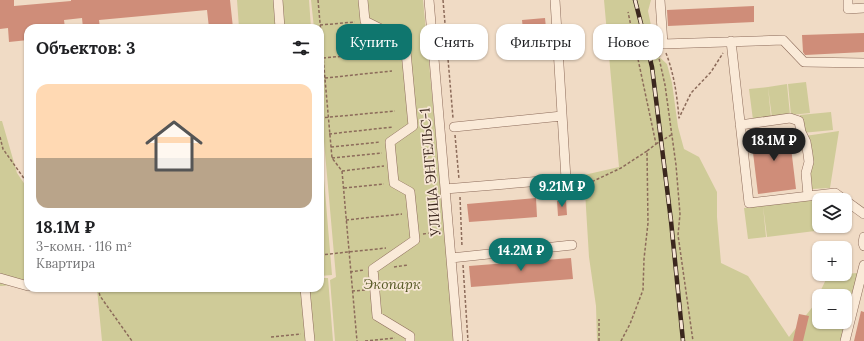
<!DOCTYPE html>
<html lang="ru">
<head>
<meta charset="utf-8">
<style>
	body { margin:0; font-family:Lora,serif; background:#f6f6f6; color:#202124; height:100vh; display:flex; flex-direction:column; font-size:15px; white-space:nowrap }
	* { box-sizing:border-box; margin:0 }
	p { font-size:13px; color:#757577 }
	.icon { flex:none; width:22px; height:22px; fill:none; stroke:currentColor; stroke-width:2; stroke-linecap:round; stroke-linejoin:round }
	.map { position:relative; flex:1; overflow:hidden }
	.side { position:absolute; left:24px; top:24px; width:300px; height:268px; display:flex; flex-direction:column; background:#fff; border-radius:12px; box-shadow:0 1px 3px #0004 }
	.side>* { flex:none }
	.guide { position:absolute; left:336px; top:24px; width:380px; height:36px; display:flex; gap:8px }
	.tools { position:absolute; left:812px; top:193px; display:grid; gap:8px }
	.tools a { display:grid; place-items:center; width:40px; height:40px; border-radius:8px; background:#fff; box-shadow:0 1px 3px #0004; font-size:20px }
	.price { position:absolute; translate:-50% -34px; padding:0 9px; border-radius:14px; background:#0f766e; color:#fff; font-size:13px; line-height:26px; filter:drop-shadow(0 1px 2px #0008) }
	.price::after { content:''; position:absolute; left:50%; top:24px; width:12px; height:9px; margin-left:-6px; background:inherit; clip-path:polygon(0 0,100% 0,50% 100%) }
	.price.on { background:#222; color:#fff }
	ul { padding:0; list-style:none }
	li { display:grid; align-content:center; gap:8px; height:212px; padding:0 12px }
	li span { display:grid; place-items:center; height:124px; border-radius:12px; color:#555 }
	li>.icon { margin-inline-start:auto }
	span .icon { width:72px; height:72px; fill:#fffc; stroke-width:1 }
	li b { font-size:17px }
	h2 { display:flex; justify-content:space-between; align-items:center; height:48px; padding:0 12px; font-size:17px }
	.pill { padding:0 14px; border-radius:12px; background:#fff; box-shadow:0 1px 3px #0004; font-size:14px; line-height:36px }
	.pill.on { background:#0f766e; color:#fff }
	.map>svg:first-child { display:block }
	.green { fill:#cfcb98; fill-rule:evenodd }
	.building { fill:#cf8d79 }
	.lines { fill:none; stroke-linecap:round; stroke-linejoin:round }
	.minor-casing { stroke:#8c6b5a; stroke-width:10 }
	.path { stroke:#8c6b5a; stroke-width:1.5; stroke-dasharray:3 2; stroke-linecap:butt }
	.minor { stroke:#faead8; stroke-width:9 }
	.rail-casing { stroke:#3b271e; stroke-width:4.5 }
	.rail { stroke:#f7e6d5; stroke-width:3; stroke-dasharray:9; stroke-linecap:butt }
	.labels { text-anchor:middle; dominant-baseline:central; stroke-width:3.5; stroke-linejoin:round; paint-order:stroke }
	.street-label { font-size:14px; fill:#3b271e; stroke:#f7e6d5 }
	.park-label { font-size:14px; font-style:italic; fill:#555824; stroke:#f7e6d5 }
</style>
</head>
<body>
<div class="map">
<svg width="864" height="341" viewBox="0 0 864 341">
	<rect width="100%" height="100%" fill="#f0dbc5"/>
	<path class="green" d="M237 0H309L311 28H239Z
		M311 0H423L448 262 453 341H335L330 280 336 277 320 96V28H314Z
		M604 0H651L648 11 652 30 654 52 667 64 672 83 678 127 684 149 699 157 717 192V217L721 263 748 276 789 337 814 305 828 275 858 273 842 341H597L596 306 589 257 584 175 619 167ZM819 296H845V322H819Z
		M806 82 810 113 791 115 788 84Z
		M787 84 790 115 772 118 768 87Z
		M768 87 771 118 753 120 749 89Z
		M831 112 833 130 802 133 800 115Z
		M0 121H2L17 173 28 189V283L2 286H0Z
		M320 131 332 275 320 276Z
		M839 131 830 188 812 189 805 136Z
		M819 199V226H822L823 230 767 237 763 206Z
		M763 206 766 237 748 239 744 208Z
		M320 278H328L333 341H102L97 289 99 288H320Z"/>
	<path class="building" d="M0 0H14V6L71 1V0H230L233 28H209L207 10 99 20 100 28H83L82 18 64 20 65 28H28V40L9 42 8 28 0 29Z
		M754 6V22L668 26 667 10Z
		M545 18 548 48 525 50 522 20Z
		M864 33V52L805 55 803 52 802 35Z
		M789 131 796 189 758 194 751 136Z
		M536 198 537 217 469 222 467 204Z
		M566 200 567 215 558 216 557 201Z
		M571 258 573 279 471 287 469 266Z
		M861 311 864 312V341H854Z
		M799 314 809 316 803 341H793Z"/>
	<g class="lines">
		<g class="minor-casing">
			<path id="minor" d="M278 0 280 28
				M363 0 365 21 405 41 413 126 390 142 394 183 410 192 415 240 373 269 377 316 410 336V341
				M429 0 458 341
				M660 0 663 44 783 40 804 62 864 63
				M848 0V9L864 8
				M731 41 749 203 835 193 864 214
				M740 125 790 118 799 121 801 132 806 142 808 154 809 162 806 173 808 195
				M454 127 562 116
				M445 189 566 179 555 0
				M864 237 863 243 864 246
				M451 258 572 245
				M0 278 28 286
				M305 288 310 341
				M845 341 864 265"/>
		</g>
		<path class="path" d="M318 0 332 158 342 171 357 341
			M443 0 453 118
			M320 25 355 22
			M666 53C674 74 677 95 679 118L691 93 711 72 723 53
			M660 54 659 58 665 85 676 165 680 214 678 235 693 341
			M323 58 390 52
			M325 78 392 71
			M320 118 395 111
			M329 134 393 127
			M455 135 459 179
			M0 137 3 149 28 184
			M656 144 671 135
			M331 147 380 142
			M332 158 382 153
			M342 171 384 166
			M344 188 384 184
			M460 197 462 247
			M567 198 587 184 621 168 647 151
			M346 220 402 214
			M423 234 439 232
			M320 255 386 248
			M463 265 468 341
			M394 267 408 265
			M350 272 364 270
			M98 288 100 296 132 341
			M384 288 410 286
			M352 291 366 290
			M271 337 301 334
			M365 341 395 338
			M599 341V319
			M621 341 630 324 643 290 644 259 648 223 647 151 656 144 628 12"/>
		<use href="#minor" class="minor"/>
		<g class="rail-casing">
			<path id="rail" d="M635 0 652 67 671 221 683 341"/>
		</g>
		<use href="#rail" class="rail"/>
	</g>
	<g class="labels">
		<g class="street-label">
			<text transform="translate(430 172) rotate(-95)">УЛИЦА ЭНГЕЛЬС-1</text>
		</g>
		<g class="park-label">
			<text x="392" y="284">Экопарк</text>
		</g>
	</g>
</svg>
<div class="tools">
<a><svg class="icon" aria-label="layers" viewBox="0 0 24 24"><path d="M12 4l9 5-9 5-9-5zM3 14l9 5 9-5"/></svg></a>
<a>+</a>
<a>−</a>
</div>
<b class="price on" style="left:774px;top:162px">18.1M ₽</b>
<b class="price" style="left:562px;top:208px">9.21M ₽</b>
<b class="price" style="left:521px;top:272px">14.2M ₽</b>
<div class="guide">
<a class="pill on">Купить</a>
<a class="pill">Снять</a>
<a class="pill">Фильтры</a>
<a class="pill">Новое</a>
</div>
<section class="side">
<h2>Объектов: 3<svg class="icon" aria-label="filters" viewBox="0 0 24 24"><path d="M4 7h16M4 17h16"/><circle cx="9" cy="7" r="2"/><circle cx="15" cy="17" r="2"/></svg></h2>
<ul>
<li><span style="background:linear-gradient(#ffd9b3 60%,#b9a48a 0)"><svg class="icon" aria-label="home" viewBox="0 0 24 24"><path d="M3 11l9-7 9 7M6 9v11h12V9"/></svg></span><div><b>18.1M ₽</b><p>3-комн. · 116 m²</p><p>Квартира</p></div></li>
</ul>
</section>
</div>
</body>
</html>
